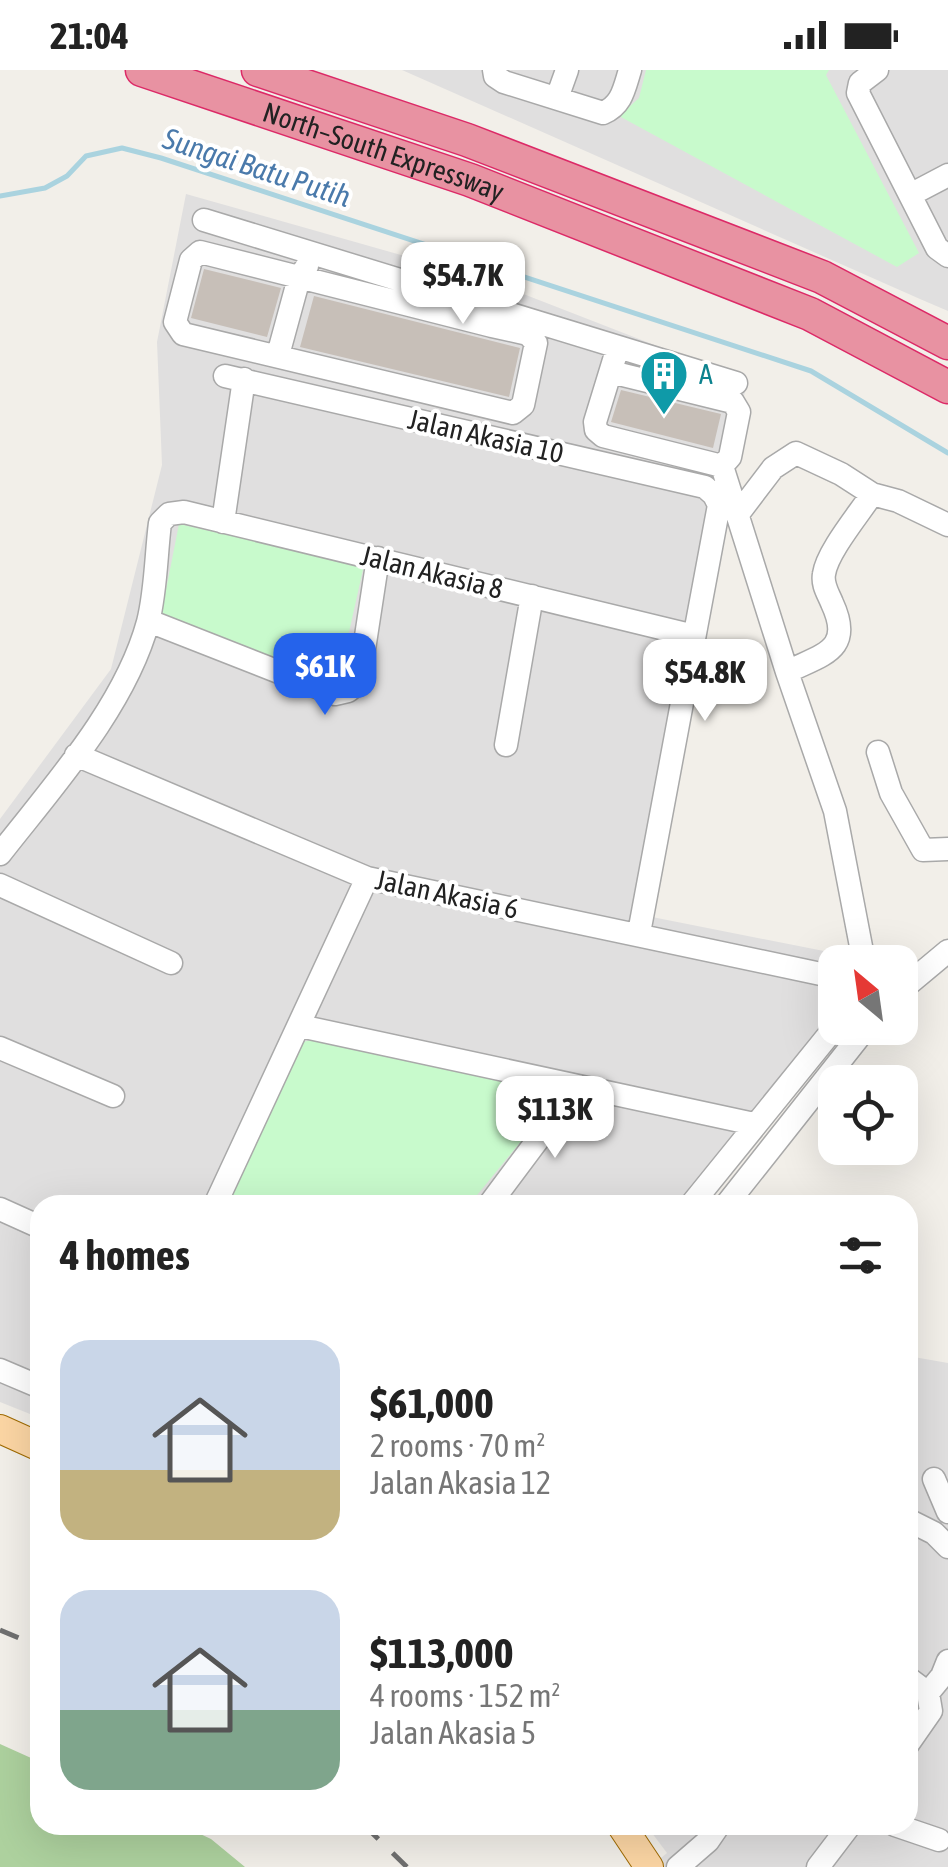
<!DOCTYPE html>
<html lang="en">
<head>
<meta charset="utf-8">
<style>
	body { margin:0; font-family:"Asap Condensed",sans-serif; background:#f2f2f2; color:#222; height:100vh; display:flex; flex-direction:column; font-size:38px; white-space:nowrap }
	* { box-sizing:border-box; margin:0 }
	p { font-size:32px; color:#767676 }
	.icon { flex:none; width:55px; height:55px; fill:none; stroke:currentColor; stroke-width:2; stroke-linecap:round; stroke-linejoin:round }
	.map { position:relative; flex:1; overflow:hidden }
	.details { position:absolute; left:30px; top:1125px; width:888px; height:640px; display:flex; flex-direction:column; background:#fff; border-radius:30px; box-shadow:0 10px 40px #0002 }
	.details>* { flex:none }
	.needle { width:65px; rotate:331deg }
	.controls { position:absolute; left:818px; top:875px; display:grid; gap:20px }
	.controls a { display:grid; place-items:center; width:100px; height:100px; border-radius:20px; background:#fff; box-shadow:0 10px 40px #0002; font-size:50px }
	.price { position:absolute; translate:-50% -85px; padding:0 22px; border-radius:20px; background:#fff; color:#222; font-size:32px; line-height:65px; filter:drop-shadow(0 2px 5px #0008) }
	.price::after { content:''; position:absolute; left:50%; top:60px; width:30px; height:22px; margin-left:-15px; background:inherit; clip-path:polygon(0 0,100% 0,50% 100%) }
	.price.current { background:#2563eb; color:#fff }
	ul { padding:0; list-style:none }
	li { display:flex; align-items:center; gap:30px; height:250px; padding:0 30px }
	li span { display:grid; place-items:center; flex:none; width:280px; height:200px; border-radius:30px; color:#555 }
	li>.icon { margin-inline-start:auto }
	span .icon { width:120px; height:120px; fill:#fffc; stroke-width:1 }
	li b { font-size:42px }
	h2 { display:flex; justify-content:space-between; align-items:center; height:120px; padding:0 30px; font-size:42px }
	.status { display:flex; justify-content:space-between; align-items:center; height:70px; padding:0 50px; background:#fff; direction:ltr }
	.status svg { height:28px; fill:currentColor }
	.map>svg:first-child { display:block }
	.residential { fill:#e0dfdf }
	.forest { fill:#add19e }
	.park { fill:#c8facc }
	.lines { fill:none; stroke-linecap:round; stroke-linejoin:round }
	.stream { stroke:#aad3df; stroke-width:5 }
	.building { fill:#c7bfb8 }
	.minor-casing { stroke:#a9a9a9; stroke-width:25 }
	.major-casing { stroke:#a06b00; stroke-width:30 }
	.highway-casing { stroke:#dc2a67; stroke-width:35 }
	.minor { stroke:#fff; stroke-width:22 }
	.major { stroke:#fcd6a4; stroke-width:28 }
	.highway { stroke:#e892a2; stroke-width:32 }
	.rail { stroke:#707070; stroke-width:5; stroke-dasharray:20 20; stroke-linecap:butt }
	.labels { text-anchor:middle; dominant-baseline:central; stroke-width:8; stroke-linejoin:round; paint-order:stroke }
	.street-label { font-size:28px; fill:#222; stroke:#fff }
	.culture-label { font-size:28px; fill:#0d838f; stroke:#fff; text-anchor:start }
	.water-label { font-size:30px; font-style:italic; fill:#4a7aab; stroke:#fff }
</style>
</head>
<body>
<div class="status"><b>21:04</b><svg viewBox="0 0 49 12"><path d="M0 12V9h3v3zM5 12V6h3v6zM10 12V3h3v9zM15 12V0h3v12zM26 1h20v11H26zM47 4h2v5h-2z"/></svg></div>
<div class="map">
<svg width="948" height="1797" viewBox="0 0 948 1797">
	<rect width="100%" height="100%" fill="#f2efe9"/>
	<path class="residential" d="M402 0H948V241L920 229Z
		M186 124 482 208 747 311 642 845 839 884 840 892H835V945L697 1135H40V1348L0 1332V749L111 599 162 395 157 272Z
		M908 1286 948 1293V1797H650L667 1783 646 1755H908Z"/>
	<path class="forest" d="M0 1674 40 1692V1755H181L211 1769 245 1797H0Z"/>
	<path class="park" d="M646 0H829L826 5 919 183 897 197 619 46 639 28Z
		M179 454 364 495 343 589 321 606 161 545Z
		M316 968 547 1017 553 1032 469 1135H225L298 974Z"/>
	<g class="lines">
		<path class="stream" d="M0 126 45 118 67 106 86 86 122 78 161 88 811 301 948 383"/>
	</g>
	<path class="building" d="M204 199 281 218 267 267 191 248Z
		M314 226 520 278 509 327 300 277Z
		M621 320 721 344 713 378 611 352Z"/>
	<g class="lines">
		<g class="minor-casing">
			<path id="minor" d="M494 0 495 6 504 12 603 43C622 35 624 19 630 0
				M877 0 860 13 858 23 937 178 948 186
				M557 28 567 0
				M910 125 948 105
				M204 150 736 313
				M492 256 528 264 536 273 523 335 513 343 183 264 175 252 191 190 200 182 492 256 502 241
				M618 277 595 352 596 360 603 366 722 396 787 602 835 741 864 892
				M278 285 299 208 307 196
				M611 302 733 332 739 342 730 387 722 396
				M225 306 705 417 714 425 719 435 639 863
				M738 444 773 398 796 383 841 404 872 424 898 431 948 455
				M223 452 244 309
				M149 551 335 624 348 621 359 612 378 488
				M787 602C823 584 854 580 832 533 828 523 822 515 824 504 827 482 859 444 872 424
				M506 675 532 526
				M878 682 891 723 923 780 948 779
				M76 685 367 808 835 907
				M0 784C53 716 125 637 148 552 156 521 156 485 160 453L169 444 184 442 694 566
				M0 815 171 893
				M900 921 948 881
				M300 956 754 1054
				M0 978 113 1026
				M215 1135 367 808
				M489 1135 578 1016
				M691 1135 835 957
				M726 1135 866 958
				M0 1139 40 1157
				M0 1300 40 1317
				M934 1409 948 1442
				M908 1450 934 1463 948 1477
				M908 1608 928 1623
				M928 1623 942 1606 948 1591
				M908 1674 931 1641 928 1623
				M895 1755 939 1770
				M678 1797 708 1771 719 1755
				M818 1797 850 1755"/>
		</g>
		<g class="major-casing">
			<path id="major" d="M0 1359 40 1377
				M621 1755 649 1797"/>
		</g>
		<g class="highway-casing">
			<g id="highway">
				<path id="s1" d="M142 0 470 110 810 244 948 317"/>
				<path d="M258 0 467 70 822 207 948 273"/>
			</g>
		</g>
		<use href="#minor" class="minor"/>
		<use href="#major" class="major"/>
		<use href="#highway" class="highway"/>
		<path class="rail" d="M0 1560 40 1577
			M364 1755 407 1797"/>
	</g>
	<defs>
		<g id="building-pin" transform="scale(2.5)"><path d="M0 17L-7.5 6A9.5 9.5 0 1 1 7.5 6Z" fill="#0f9aa8" stroke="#fff"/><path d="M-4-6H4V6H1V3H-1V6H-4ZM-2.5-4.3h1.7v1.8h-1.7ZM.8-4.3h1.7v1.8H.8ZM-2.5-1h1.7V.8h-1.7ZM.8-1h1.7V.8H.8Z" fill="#fff"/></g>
	</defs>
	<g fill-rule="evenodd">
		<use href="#building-pin" x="664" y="304"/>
	</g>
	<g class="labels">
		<g class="street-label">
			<text stroke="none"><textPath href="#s1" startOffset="255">North–South Expressway</textPath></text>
			<text transform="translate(486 366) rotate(13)">Jalan Akasia 10</text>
			<text transform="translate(432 502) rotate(14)">Jalan Akasia 8</text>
			<text transform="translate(447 824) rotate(12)">Jalan Akasia 6</text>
		</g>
		<g class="culture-label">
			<text x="699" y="304">A</text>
		</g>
		<g class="water-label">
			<text transform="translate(257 97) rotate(18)">Sungai Batu Putih</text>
		</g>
	</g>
</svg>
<div class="controls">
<a><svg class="needle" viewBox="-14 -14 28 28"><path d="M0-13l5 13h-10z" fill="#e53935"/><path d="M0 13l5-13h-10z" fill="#767676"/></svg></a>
<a><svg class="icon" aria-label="locate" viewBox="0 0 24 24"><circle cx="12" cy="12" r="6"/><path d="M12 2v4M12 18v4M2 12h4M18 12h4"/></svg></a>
</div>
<b class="price" style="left:463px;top:257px">$54.7K</b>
<b class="price current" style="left:325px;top:648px">$61K</b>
<b class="price" style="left:705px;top:654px">$54.8K</b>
<b class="price" style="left:555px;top:1091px">$113K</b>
<section class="details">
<h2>4 homes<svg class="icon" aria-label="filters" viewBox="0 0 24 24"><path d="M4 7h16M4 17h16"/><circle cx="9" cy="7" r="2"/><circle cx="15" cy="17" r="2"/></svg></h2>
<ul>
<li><span style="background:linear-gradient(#c9d6e8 65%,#c2b280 0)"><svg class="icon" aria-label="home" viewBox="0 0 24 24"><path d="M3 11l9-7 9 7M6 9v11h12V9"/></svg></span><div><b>$61,000</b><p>2 rooms · 70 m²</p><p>Jalan Akasia 12</p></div></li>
<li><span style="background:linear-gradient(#c9d6e8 60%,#7fa58c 0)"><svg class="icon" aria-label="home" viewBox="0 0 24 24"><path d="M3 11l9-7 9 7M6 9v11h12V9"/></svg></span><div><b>$113,000</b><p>4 rooms · 152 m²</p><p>Jalan Akasia 5</p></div></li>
</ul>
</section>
</div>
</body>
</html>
